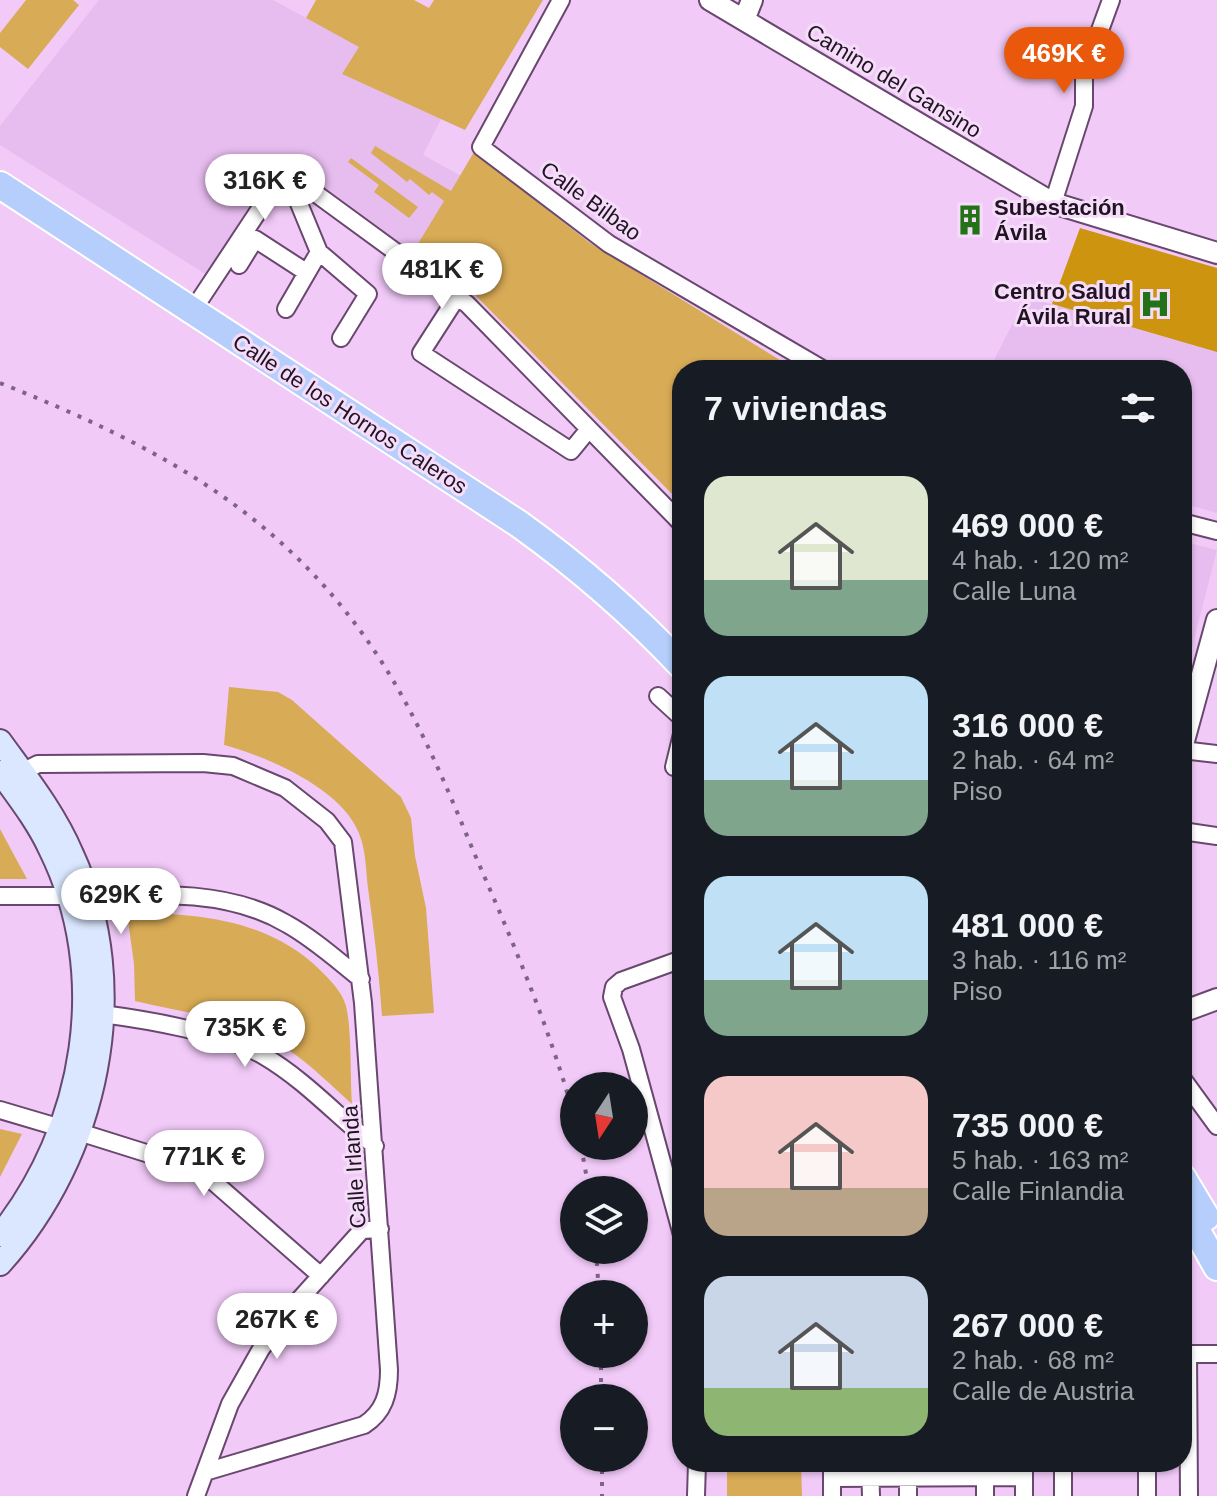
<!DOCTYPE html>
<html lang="es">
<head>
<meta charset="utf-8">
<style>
	body { margin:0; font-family:Helvetica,sans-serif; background:#242831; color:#f1f3f6; height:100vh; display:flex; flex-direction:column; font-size:30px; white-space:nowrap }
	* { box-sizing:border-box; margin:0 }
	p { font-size:26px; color:#9ea1a6 }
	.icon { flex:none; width:44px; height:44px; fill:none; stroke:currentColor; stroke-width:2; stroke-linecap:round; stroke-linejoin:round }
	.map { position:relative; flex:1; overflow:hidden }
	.details { position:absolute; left:672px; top:360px; width:520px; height:1112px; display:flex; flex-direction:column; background:#171b24; border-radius:32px; box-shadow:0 2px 6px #0004 }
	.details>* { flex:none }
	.needle { width:52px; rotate:192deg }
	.controls { position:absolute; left:560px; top:1072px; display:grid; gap:16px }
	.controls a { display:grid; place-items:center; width:88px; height:88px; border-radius:50%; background:#171b24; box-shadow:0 2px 6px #0004; font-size:40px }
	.price { position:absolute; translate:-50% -68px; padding:0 18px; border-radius:28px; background:#fff; color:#222; font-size:26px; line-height:52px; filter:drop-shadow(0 2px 4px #0008) }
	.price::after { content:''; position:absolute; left:50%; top:48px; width:24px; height:18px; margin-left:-12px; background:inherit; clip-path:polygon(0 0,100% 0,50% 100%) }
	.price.on { background:#ea580c; color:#fff }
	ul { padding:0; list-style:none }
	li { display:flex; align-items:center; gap:24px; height:200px; padding:0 32px }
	li span { display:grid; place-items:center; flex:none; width:224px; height:160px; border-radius:24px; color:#555 }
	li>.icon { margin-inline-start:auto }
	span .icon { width:96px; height:96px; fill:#fffc; stroke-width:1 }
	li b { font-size:34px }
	h2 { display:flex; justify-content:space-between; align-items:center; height:96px; padding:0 32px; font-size:34px }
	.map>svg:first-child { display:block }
	.built { fill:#e7bcef }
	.green { fill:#d8ab56 }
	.forest { fill:#cc940f }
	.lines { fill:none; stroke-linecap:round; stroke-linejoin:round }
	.minor-casing { stroke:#69476f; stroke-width:20 }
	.tertiary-casing { stroke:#69476f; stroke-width:24 }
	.secondary-casing { stroke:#69476f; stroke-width:26 }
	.primary-casing { stroke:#fff; stroke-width:30 }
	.minor { stroke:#fff; stroke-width:16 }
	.tertiary { stroke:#fff; stroke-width:20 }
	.secondary { stroke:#dae7fe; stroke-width:22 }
	.primary { stroke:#b5cefc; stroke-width:26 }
	.rail { stroke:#7d6482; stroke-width:4; stroke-dasharray:4 8; stroke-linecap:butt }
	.labels { text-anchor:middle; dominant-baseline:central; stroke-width:6; stroke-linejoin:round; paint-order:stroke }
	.street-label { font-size:22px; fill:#211324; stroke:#f5ddf9 }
	.poi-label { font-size:22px; font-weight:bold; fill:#211324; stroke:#f5ddf9; text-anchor:start }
</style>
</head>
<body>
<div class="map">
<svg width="1217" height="1496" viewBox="0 0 1217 1496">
	<rect width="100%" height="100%" fill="#f1caf8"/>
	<path class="built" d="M99 0H273L360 47 342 74 441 119 423 155 463 177 413 252 285 158 207 275 0 145V126Z
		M1026 297 1217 352V513L1182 503V370H989Z
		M1182 541 1217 550 1182 686Z"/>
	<path class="green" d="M26 0H73L79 5 28 69 0 47V33Z
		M316 0H414L429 8 434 0H543L465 130 342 74 359 47 306 18Z
		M375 146 451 191 474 152 590 243 796 370H682V504L475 295 413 252 444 201 432 192 429 195 410 179 407 182 371 153Z
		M351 158 418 207 409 218 374 192 379 185 348 162Z
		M229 687 278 692 292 700 401 797 411 818 415 856 426 908 434 1013 382 1016C379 973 374 931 368 888 366 872 366 854 361 839 347 790 268 757 224 745Z
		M0 829 27 879H0Z
		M127 913C197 913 269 919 321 971 331 981 342 992 346 1006 352 1031 350 1077 352 1104 332 1086 312 1066 290 1051 244 1020 187 1013 135 1001L134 964Z
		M0 1129 22 1134 0 1177Z
		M727 1462H801L802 1496H727Z"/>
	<path class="forest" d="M1080 228 1217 268V352L1052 304Z"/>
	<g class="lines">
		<g class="minor-casing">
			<path id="minor" d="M561 0 481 147 609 244 824 370
				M286 172 319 252 286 309
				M1053 203 1084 106V74L1111 0
				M319 252 368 294 341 338
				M239 265 255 239 306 272
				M457 297 421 353 571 451 589 429
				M201 298 285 171 467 304 682 524
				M1182 522 1217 531
				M658 696 682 718
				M1182 750 1217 754
				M674 767 682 734
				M22 772 38 764 203 763 233 766 285 788 327 821 343 842 363 1003 389 1370C389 1394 384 1412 364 1425L205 1472
				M1182 831 1217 836
				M0 896H69
				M89 897C154 894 228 889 287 924 314 939 337 960 361 979
				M682 959 621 981 614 987 612 997 631 1049 682 1235
				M102 1014C149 1020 224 1033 264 1056 305 1080 338 1117 375 1146
				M1182 1078 1217 1126
				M0 1110 61 1128
				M79 1132 200 1170 321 1276
				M1182 1354H1217
				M1188 1354 1189 1496
				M870 1462 871 1496
				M1024 1462V1496
				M1063 1462V1496
				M1147 1462V1496
				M832 1478 1024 1477
				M196 1496 230 1404 261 1349 290 1310 362 1230 380 1229
				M696 1496 697 1462
				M832 1496V1462
				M908 1496V1478
				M985 1496V1462"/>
		</g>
		<g class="tertiary-casing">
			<path id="tertiary" d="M710 0 1053 203 1217 253
				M744 20 752 0
				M1182 748 1217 620
				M1182 1012 1217 999"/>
		</g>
		<g class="secondary-casing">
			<path id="secondary" d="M0 741C26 777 54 812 72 854 134 988 98 1156 0 1264
				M0 772C18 797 37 821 50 849 112 974 86 1128 0 1235"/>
		</g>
		<g class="primary-casing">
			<path id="primary" d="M0 185 519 524C579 567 631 612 682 666
				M1182 1177 1206 1217
				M1182 1204 1217 1267"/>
		</g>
		<use href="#minor" class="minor"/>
		<use href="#tertiary" class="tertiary"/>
		<use href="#secondary" class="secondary"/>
		<use href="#primary" class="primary"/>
		<path class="rail" d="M0 383C159 446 289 516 383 664 421 724 448 790 475 855 512 940 549 1026 574 1116
			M581 1146 589 1190
			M596 1250 599 1294
			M601 1354V1398
			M602 1458V1496"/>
	</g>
	<defs>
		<g id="building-bare" transform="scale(2.4)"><path d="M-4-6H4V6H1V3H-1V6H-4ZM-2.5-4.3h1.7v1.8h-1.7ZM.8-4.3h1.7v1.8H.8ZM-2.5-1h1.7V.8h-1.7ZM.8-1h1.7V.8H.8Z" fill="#247218" stroke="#f5ddf9" stroke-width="2.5" paint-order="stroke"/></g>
		<g id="hospital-bare" transform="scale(2.4)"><path d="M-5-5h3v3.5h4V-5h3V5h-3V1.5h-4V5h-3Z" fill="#247218" stroke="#f5ddf9" stroke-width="2.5" paint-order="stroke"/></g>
	</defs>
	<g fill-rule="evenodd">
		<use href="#building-bare" x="970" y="220"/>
		<use href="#hospital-bare" x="1155" y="304"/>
	</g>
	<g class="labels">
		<g class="street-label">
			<text transform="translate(894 81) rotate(31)">Camino del Gansino</text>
			<text transform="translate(591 201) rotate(36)">Calle Bilbao</text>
			<text transform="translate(350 414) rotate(33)">Calle de los Hornos Caleros</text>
			<text transform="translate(354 1167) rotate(-94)">Calle Irlanda</text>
		</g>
		<g class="poi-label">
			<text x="994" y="207">Subestación<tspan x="994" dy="25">Ávila</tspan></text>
			<text x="1131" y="291" text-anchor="end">Centro Salud<tspan x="1131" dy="25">Ávila Rural</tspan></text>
		</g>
	</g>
</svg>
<div class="controls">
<a><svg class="needle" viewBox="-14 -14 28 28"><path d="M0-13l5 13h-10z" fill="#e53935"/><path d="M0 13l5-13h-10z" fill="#9ea1a6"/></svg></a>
<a><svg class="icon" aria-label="layers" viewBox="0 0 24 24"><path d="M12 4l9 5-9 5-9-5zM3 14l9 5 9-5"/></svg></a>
<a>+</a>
<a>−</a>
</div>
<b class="price on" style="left:1064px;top:95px">469K €</b>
<b class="price" style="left:265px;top:222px">316K €</b>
<b class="price" style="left:442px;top:311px">481K €</b>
<b class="price" style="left:121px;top:936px">629K €</b>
<b class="price" style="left:245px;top:1069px">735K €</b>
<b class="price" style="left:204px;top:1198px">771K €</b>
<b class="price" style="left:277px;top:1361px">267K €</b>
<section class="details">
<h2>7 viviendas<svg class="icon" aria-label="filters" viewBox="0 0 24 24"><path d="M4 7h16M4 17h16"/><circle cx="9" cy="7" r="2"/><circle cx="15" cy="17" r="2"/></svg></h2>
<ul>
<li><span style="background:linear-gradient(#dfe7d0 65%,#7fa58c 0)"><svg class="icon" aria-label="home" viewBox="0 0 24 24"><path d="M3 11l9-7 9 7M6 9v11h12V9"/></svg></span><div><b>469 000 €</b><p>4 hab. · 120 m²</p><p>Calle Luna</p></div></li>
<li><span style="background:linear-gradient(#bfe0f5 65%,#7fa58c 0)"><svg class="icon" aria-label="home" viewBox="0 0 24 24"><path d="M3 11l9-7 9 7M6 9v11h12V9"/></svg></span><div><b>316 000 €</b><p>2 hab. · 64 m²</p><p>Piso</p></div></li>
<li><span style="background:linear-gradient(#bfe0f5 65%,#7fa58c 0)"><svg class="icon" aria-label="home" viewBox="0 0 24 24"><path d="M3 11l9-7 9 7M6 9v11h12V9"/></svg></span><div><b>481 000 €</b><p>3 hab. · 116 m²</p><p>Piso</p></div></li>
<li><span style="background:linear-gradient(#f6c9c9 70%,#b9a48a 0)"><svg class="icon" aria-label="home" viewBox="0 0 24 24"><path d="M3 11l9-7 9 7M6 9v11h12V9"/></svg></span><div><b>735 000 €</b><p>5 hab. · 163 m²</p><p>Calle Finlandia</p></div></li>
<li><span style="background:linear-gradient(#c9d6e8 70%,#8fb573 0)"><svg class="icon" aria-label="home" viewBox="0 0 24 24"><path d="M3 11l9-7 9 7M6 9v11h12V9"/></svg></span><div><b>267 000 €</b><p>2 hab. · 68 m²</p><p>Calle de Austria</p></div></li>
</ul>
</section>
</div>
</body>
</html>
